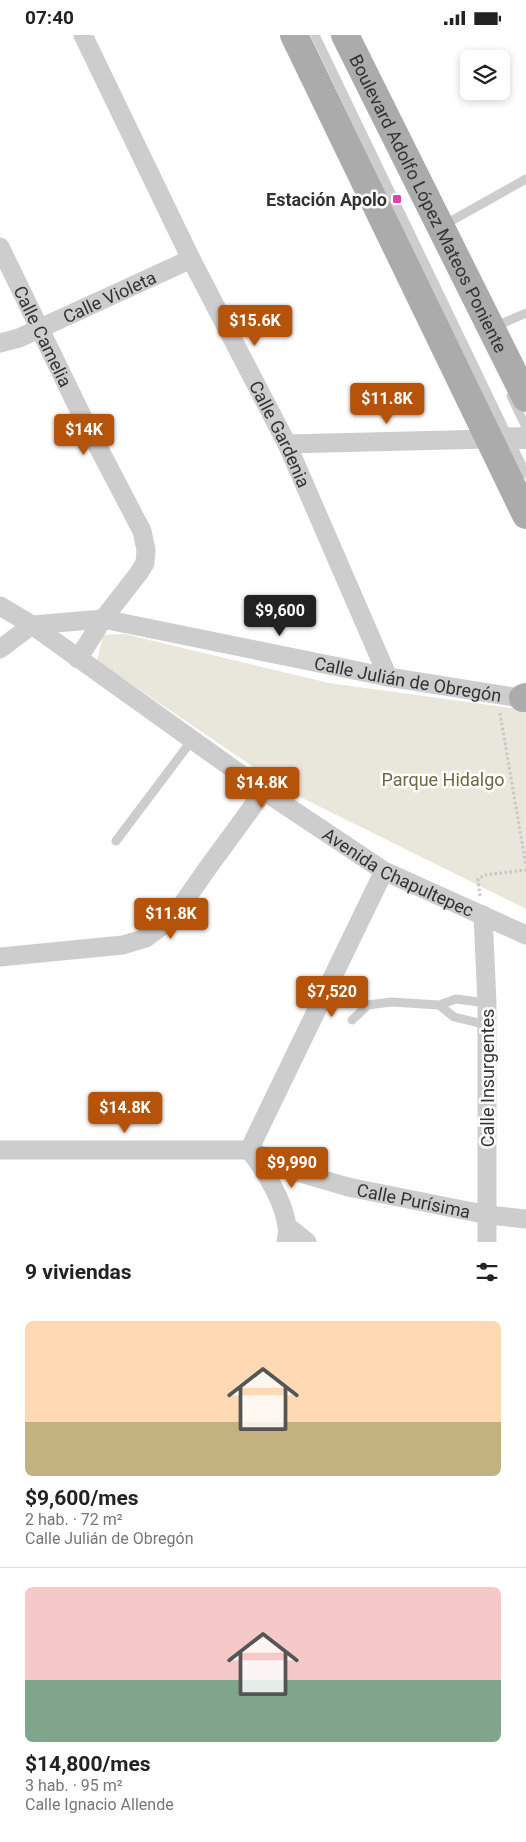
<!DOCTYPE html>
<html lang="es">
<head>
<meta charset="utf-8">
<style>
	body { margin:0; font-family:Roboto,sans-serif; background:#f6f6f6; color:#222; height:100vh; display:flex; flex-direction:column; font-size:19px; white-space:nowrap }
	* { box-sizing:border-box; margin:0 }
	p { font-size:16px; color:#767676 }
	.icon { flex:none; width:28px; height:28px; fill:none; stroke:currentColor; stroke-width:2; stroke-linecap:round; stroke-linejoin:round }
	.map { position:relative; height:1207px; overflow:hidden }
	.panel { display:flex; flex-direction:column; background:#fff; flex:1 }
	.panel>* { flex:none }
	.fabs { position:absolute; left:460px; top:15px; display:grid; gap:10px }
	.fabs a { display:grid; place-items:center; width:50px; height:50px; border-radius:8px; background:#fff; box-shadow:0 2px 8px #0003; font-size:25px }
	.price { position:absolute; translate:-50% -42px; padding:0 11px; border-radius:5px; background:#b45309; color:#fff; font-size:16px; line-height:32px; filter:drop-shadow(0 1px 2px #0008) }
	.price::after { content:''; position:absolute; left:50%; top:30px; width:15px; height:11px; margin-left:-8px; background:inherit; clip-path:polygon(0 0,100% 0,50% 100%) }
	.price.selected { background:#222; color:#fff }
	ul { padding:0; list-style:none }
	li { display:grid; align-content:center; gap:10px; height:265px; padding:0 25px }
	li+li { border-top:1px solid #e0e0e0 }
	li span { display:grid; place-items:center; height:155px; border-radius:8px; color:#555 }
	li>.icon { margin-inline-start:auto }
	span .icon { width:90px; height:90px; fill:#fffc; stroke-width:1 }
	li b { font-size:21px }
	h2 { display:flex; justify-content:space-between; align-items:center; height:60px; padding:0 25px; font-size:21px }
	.status { display:flex; justify-content:space-between; align-items:center; height:35px; padding:0 25px; background:#fff; direction:ltr }
	.status svg { height:14px; fill:currentColor }
	.map>svg:first-child { display:block }
	.green { fill:#e9e7dc }
	.lines { fill:none; stroke-linecap:round; stroke-linejoin:round }
	.path { stroke:#c7c7c7; stroke-width:3; stroke-dasharray:2.5 2.5; stroke-linecap:butt }
	.service { stroke:#cdcdcd; stroke-width:9 }
	.minor { stroke:#cdcdcd; stroke-width:19 }
	.tertiary { stroke:#cdcdcd; stroke-width:22 }
	.primary { stroke:#ababab; stroke-width:28 }
	.poi-dot { fill:#dc42b0; stroke:#fff; stroke-width:2 }
	.labels { text-anchor:middle; dominant-baseline:central; stroke-width:5; stroke-linejoin:round; paint-order:stroke }
	.poi-label { font-size:18px; font-weight:bold; fill:#333; stroke:#fff; text-anchor:end }
	.street-label { font-size:18px; fill:#333; stroke:#fff }
	.park-label { font-size:18px; fill:#6d6842; stroke:#fff }
</style>
</head>
<body>
<div class="status"><b>07:40</b><svg viewBox="0 0 49 12"><path d="M0 12V9h3v3zM5 12V6h3v6zM10 12V3h3v9zM15 12V0h3v12zM26 1h20v11H26zM47 4h2v5h-2z"/></svg></div>
<div class="map">
<svg width="526" height="1207" viewBox="0 0 526 1207">
	<rect width="100%" height="100%" fill="#fff"/>
	<path class="green" d="M125 599 329 648 526 675V874L292 758 97 626 103 600Z"/>
	<g class="lines">
		<path class="path" d="M500 678 526 831
			M480 861 478 844 484 840 526 835"/>
		<path class="service" d="M315 0 526 439
			M444 190 526 144
			M494 292 526 278
			M511 361 526 392
			M116 806 192 705
			M487 968 456 964 439 970 454 982 487 990
			M352 985 368 970 391 967 439 970"/>
		<g class="minor">
			<path id="s1" d="M83 0 191 224 287 409 388 642"/>
			<path id="s2" d="M0 212 85 387 142 496 146 515 145 528 139 538 103 584 78 624"/>
			<path id="s3" d="M0 308 19 303 191 224"/>
			<path d="M287 409 489 404"/>
			<path id="s4" d="M0 571 32 590 264 756 384 836 526 900"/>
			<path id="s5" d="M32 590 103 584 388 642 526 664"/>
			<path d="M0 614 32 590"/>
			<path d="M483 880 487 968V1207"/>
			<path d="M0 922 123 910 146 903 162 891 177 877 207 834 264 756"/>
			<path id="s6" d="M0 1115H249L300 1138 348 1152 488 1180 526 1184"/>
			<path d="M249 1115 384 836"/>
			<path d="M250 1116C265 1135 284 1167 287 1191 288 1196 287 1202 286 1207"/>
			<path d="M287 1191 307 1207"/>
		</g>
		<path class="tertiary" d="M489 404 526 403"/>
		<g class="primary">
			<path d="M294 0 526 480"/>
			<path id="s7" d="M345 0 526 363"/>
			<path d="M523 663 526 662"/>
		</g>
	</g>
	<rect class="poi-dot" x="392" y="159" width="10" height="10" rx="2.5"/>
	<g class="labels">
		<g class="poi-label">
			<text x="387" y="164">Estación Apolo</text>
		</g>
		<g class="street-label">
			<text stroke="none"><textPath href="#s7" startOffset="188">Boulevard Adolfo López Mateos Poniente</textPath></text>
			<text stroke="none"><textPath href="#s3" startOffset="119">Calle Violeta</textPath></text>
			<text stroke="none"><textPath href="#s2" startOffset="99">Calle Camelia</textPath></text>
			<text stroke="none"><textPath href="#s1" startOffset="445">Calle Gardenia</textPath></text>
			<text stroke="none"><textPath href="#s5" startOffset="382">Calle Julián de Obregón</textPath></text>
			<text stroke="none"><textPath href="#s4" startOffset="480">Avenida Chapultepec</textPath></text>
			<text transform="translate(487 1043) rotate(-90)">Calle Insurgentes</text>
			<text stroke="none"><textPath href="#s6" startOffset="422">Calle Purísima</textPath></text>
		</g>
		<g class="park-label">
			<text x="443" y="744">Parque Hidalgo</text>
		</g>
	</g>
</svg>
<div class="fabs">
<a><svg class="icon" aria-label="layers" viewBox="0 0 24 24"><path d="M12 4l9 5-9 5-9-5zM3 14l9 5 9-5"/></svg></a>
</div>
<b class="price" style="left:255px;top:312px">$15.6K</b>
<b class="price" style="left:387px;top:390px">$11.8K</b>
<b class="price" style="left:84px;top:421px">$14K</b>
<b class="price selected" style="left:280px;top:602px">$9,600</b>
<b class="price" style="left:262px;top:774px">$14.8K</b>
<b class="price" style="left:171px;top:905px">$11.8K</b>
<b class="price" style="left:332px;top:983px">$7,520</b>
<b class="price" style="left:125px;top:1099px">$14.8K</b>
<b class="price" style="left:292px;top:1154px">$9,990</b>
</div>
<section class="panel">
<h2>9 viviendas<svg class="icon" aria-label="filters" viewBox="0 0 24 24"><path d="M4 7h16M4 17h16"/><circle cx="9" cy="7" r="2"/><circle cx="15" cy="17" r="2"/></svg></h2>
<ul>
<li><span style="background:linear-gradient(#ffd9b3 65%,#c2b280 0)"><svg class="icon" aria-label="home" viewBox="0 0 24 24"><path d="M3 11l9-7 9 7M6 9v11h12V9"/></svg></span><div><b>$9,600/mes</b><p>2 hab. · 72 m²</p><p>Calle Julián de Obregón</p></div></li>
<li><span style="background:linear-gradient(#f6c9c9 60%,#7fa58c 0)"><svg class="icon" aria-label="home" viewBox="0 0 24 24"><path d="M3 11l9-7 9 7M6 9v11h12V9"/></svg></span><div><b>$14,800/mes</b><p>3 hab. · 95 m²</p><p>Calle Ignacio Allende</p></div></li>
</ul>
</section>
</body>
</html>
